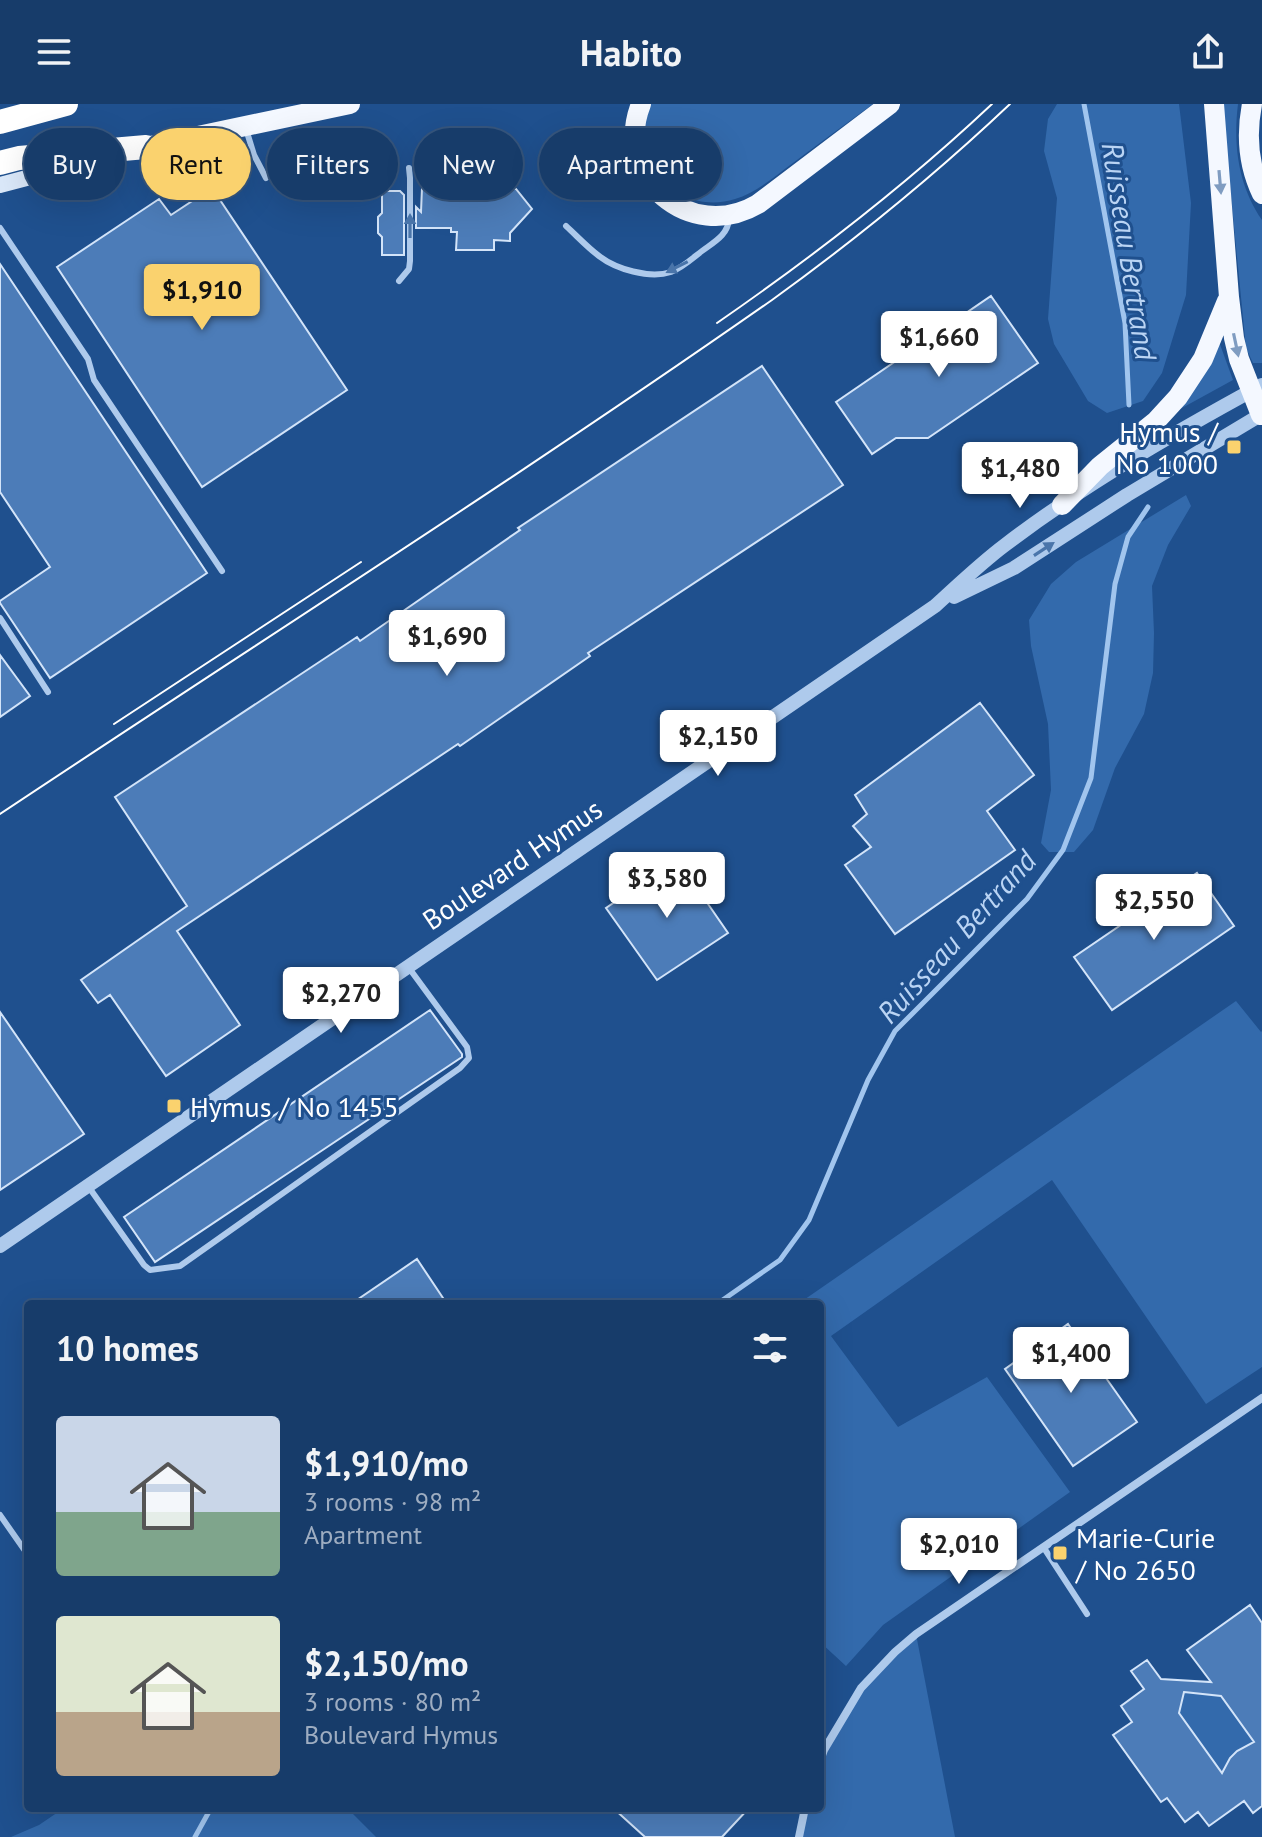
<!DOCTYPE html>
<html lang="en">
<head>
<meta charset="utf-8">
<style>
	body { margin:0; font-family:"PT Sans",sans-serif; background:#204370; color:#f1f3f6; height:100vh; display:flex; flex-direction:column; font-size:30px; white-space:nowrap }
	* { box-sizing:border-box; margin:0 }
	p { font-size:26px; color:#9eadc1 }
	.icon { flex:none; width:44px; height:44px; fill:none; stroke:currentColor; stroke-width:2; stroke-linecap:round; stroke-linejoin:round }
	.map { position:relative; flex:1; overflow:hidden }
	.drawer { position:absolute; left:24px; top:1196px; width:800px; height:512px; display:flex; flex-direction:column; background:#173c6a; border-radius:8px; box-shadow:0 8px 32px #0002,0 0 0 2px #36567e }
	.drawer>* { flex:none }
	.top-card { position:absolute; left:24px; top:24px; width:800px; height:72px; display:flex; gap:16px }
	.price { position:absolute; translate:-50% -68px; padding:0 18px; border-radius:8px; background:#fff; color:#222; font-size:26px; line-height:52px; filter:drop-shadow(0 2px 4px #0008) }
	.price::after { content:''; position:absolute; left:50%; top:48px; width:24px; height:18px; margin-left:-12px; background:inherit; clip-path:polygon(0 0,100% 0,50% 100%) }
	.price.active { background:#fad26e; color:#111 }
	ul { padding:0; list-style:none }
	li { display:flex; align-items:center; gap:24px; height:200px; padding:0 32px }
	li span { display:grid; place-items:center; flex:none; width:224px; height:160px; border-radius:8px; color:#555 }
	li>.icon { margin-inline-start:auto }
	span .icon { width:96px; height:96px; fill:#fffc; stroke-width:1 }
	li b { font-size:34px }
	h2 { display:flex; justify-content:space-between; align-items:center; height:96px; padding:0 32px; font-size:34px }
	.tag { padding:0 28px; border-radius:36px; background:#173c6a; box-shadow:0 8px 32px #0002,0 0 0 2px #36567e; font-size:28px; line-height:72px }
	.tag.active { background:#fad26e; color:#111 }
	header { display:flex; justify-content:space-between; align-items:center; height:104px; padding:0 32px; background:#173c6a; font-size:36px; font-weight:700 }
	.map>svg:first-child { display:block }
	.green { fill:#336aac }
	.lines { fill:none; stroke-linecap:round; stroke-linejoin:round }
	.stream { stroke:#a1c5ee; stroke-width:5 }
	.building { fill:#4c7cb8; stroke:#d3e4f9; stroke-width:2; fill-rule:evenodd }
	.service { stroke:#aecaec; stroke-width:6 }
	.minor { stroke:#aecaec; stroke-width:8 }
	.tertiary { stroke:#aecaec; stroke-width:14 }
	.secondary { stroke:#dae8f9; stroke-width:16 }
	.primary { stroke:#f4f8ff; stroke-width:20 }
	.motorway { stroke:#fff; stroke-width:24 }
	.tram { stroke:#fff; stroke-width:2 }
	.oneway { fill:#7f9cc1 }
	.oneway2 { fill:#4a75aa }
	.poi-dot { fill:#fad26e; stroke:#1f508e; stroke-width:3 }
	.labels { text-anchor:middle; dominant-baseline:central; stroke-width:6; stroke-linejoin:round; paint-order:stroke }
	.poi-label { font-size:28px; fill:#fff; stroke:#1f508e; text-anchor:start }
	.street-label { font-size:28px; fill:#fff; stroke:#1f508e }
	.water-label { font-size:30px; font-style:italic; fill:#bad4f4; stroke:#1f508e }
</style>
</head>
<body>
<header><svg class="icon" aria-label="menu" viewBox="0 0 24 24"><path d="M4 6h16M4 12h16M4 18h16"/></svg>Habito<svg class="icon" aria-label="share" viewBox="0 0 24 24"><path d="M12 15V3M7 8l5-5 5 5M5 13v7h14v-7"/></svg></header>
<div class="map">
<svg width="1262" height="1733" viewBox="0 0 1262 1733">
	<rect width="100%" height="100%" fill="#1f508e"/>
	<path class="green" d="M649 0H873C846 20 819 39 793 59 775 72 756 89 735 95 707 104 675 95 658 70 644 50 639 24 649 0Z
		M1057 0H1179L1191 99 1186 191 1162 269 1143 297 1107 309 1088 297 1054 240 1048 215 1057 94 1044 47 1048 15Z
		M1222 0H1238C1233 41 1238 81 1262 116V259H1253L1246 244Z
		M1218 235 1233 276 1171 310Z
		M1186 391 1191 402 1168 441 1152 482 1154 529 1153 569 1144 610 1115 664 1093 726 1074 748H1049L1041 739 1051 686 1048 620 1031 542 1029 516 1051 480 1076 458Z
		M1236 897 1261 928 1262 927V1263L1206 1300 1052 1076 831 1232 898 1323 987 1273 1070 1388 883 1521 846 1562 820 1538V1200H798Z
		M916 1530 955 1733H799L805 1704H820V1657L861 1584Z
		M1184 1588 1221 1592 1255 1640C1237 1645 1231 1653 1222 1669L1179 1609Z
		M64 1704H347L376 1733H11L39 1721Z"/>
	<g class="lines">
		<path class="stream" d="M1084 0 1125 219 1129 301
			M717 1200 780 1156 809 1116 868 976 895 927 1027 795 1063 746 1091 674 1115 480 1128 433 1148 403
			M195 1733 211 1704"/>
	</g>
	<path class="building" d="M212 84 347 286 202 383 57 163 159 95 171 111Z
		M422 84 516 85 532 105 510 129V137L494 136V146H456L457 128H451V124H416V103L421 108Z
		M382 87H400L404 91V151H382V133L378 129V113L382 109Z
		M0 160 207 469 50 574 0 499V497L50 463 0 388Z
		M991 192 1038 259 928 334H896L872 350 836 298Z
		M762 262 843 381 588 549 590 552 460 642 458 640 177 827 240 921 166 972 110 891 98 899 81 876 187 802 115 693 357 533 360 537 520 426 518 424Z
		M0 551 30 592 0 613Z
		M980 599 1034 671 987 707 1015 746 895 830 845 761 871 743 853 722 867 710 855 691Z
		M677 755 728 829 657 876 606 804Z
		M1197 769 1234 822 1112 906 1074 853Z
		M430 906 462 950V953L155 1158 124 1113Z
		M0 908 84 1030 0 1086Z
		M417 1155 447 1200H351Z
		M1068 1220 1137 1318 1073 1362 1005 1265Z
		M1250 1501 1262 1519V1702L1253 1709 1244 1697 1209 1722 1198 1708 1185 1718 1167 1694 1161 1698 1113 1631 1132 1618 1121 1602 1144 1585 1131 1567 1147 1556 1161 1575 1211 1578 1187 1546ZM1184 1588 1221 1592 1254 1638 1237 1647 1230 1654 1222 1669 1179 1609Z
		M613 1704H749L722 1733H645Z"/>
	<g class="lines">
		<path class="service" d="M246 25 254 51 266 74
			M566 122C577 132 587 143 599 152 616 165 649 175 671 168 682 164 693 154 702 147 714 138 728 131 729 115
			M0 124 88 255 94 276 222 467
			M399 177 409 165 410 157V74L409 64
			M0 514 48 588
			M88 1082 144 1161 150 1166 180 1162 460 964 469 954 467 943 409 864
			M0 1411 28 1451
			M1044 1444 1087 1510"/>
		<path class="minor" d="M820 1657 824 1646 861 1584 895 1548 916 1530 1262 1294
			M799 1733 805 1704"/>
		<path class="tertiary" d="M954 493 1014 464 1127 391 1262 310
			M0 1142 935 502C958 481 981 459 1005 441 1085 380 1174 329 1262 281"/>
		<path class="secondary" d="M0 81 95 56"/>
		<path class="primary" d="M641 0C612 73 690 140 758 100L890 0
			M1214 0 1229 193 1234 234 1239 255 1261 311
			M1252 0C1246 31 1248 61 1262 90
			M146 43 350 0
			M1062 401 1100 362 1156 317 1178 293 1203 255 1227 197"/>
		<path class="motorway" d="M0 18 66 0
			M0 59 19 54 146 43"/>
		<path class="tram" d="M717 219C814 152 906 81 992 0
			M114 620 361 458
			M0 710C257 539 519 373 772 196 855 136 935 71 1010 0"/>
	</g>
	<defs><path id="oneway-solid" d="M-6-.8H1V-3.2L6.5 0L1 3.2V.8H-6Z" transform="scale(2)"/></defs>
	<g class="oneway">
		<use href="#oneway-solid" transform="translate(1220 78) rotate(85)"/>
		<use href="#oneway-solid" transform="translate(1236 241) rotate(78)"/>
	</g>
	<g class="oneway2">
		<use href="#oneway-solid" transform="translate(410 122) rotate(-90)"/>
		<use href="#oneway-solid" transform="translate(677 163) rotate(153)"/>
		<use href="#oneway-solid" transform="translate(1044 445) rotate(-33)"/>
	</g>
	<g class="poi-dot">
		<rect x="1226" y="335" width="16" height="16" rx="4"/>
		<rect x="166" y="994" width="16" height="16" rx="4"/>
		<rect x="1052" y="1441" width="16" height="16" rx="4"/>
	</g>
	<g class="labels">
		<g class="poi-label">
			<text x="1218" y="327" text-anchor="end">Hymus /<tspan x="1218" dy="32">No 1000</tspan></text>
			<text x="190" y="1002">Hymus / No 1455</text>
			<text x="1076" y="1433">Marie-Curie<tspan x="1076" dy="32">/ No 2650</tspan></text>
		</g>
		<g class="street-label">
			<text transform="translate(512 760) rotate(-34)">Boulevard Hymus</text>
		</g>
		<g class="water-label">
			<text transform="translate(1130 147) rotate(81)">Ruisseau Bertrand</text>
			<text transform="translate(956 832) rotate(-48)">Ruisseau Bertrand</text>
		</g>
	</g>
</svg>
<b class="price active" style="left:202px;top:228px">$1,910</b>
<b class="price" style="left:939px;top:275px">$1,660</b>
<b class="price" style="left:1020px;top:406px">$1,480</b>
<b class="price" style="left:447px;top:574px">$1,690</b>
<b class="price" style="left:718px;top:674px">$2,150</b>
<b class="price" style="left:667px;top:816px">$3,580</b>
<b class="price" style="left:1154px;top:838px">$2,550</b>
<b class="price" style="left:341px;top:931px">$2,270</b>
<b class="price" style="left:1071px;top:1291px">$1,400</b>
<b class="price" style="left:959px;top:1482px">$2,010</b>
<div class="top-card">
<a class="tag">Buy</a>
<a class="tag active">Rent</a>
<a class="tag">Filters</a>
<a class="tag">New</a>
<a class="tag">Apartment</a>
</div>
<section class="drawer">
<h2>10 homes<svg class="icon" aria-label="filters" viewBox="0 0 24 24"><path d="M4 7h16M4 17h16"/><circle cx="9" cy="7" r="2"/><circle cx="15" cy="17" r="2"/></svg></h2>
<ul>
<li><span style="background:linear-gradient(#c9d6e8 60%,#7fa58c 0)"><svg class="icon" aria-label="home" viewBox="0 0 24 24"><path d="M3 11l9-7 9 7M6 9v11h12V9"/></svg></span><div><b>$1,910/mo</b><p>3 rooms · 98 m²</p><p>Apartment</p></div></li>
<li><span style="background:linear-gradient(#dfe7d0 60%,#b9a48a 0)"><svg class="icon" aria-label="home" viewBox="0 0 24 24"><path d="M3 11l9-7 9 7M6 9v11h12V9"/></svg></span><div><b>$2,150/mo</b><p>3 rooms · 80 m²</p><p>Boulevard Hymus</p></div></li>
</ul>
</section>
</div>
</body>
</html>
